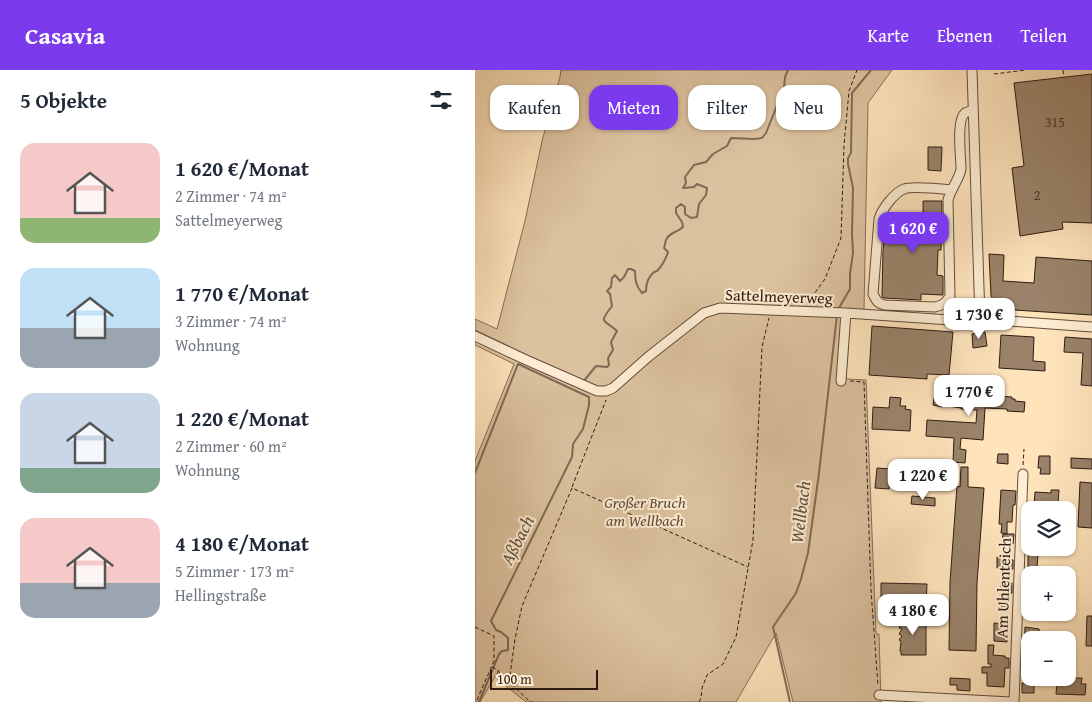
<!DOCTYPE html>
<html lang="de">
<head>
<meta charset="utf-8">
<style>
	body { margin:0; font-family:"Gentium Book Plus",serif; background:#f6f6f7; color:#1f2937; height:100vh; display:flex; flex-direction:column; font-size:19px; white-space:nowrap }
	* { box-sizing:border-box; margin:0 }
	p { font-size:16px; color:#747a83 }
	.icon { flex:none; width:28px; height:28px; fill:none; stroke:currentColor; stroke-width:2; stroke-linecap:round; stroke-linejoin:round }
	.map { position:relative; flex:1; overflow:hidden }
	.details { display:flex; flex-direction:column; background:#fff; width:475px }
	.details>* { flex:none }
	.guide { position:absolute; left:15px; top:15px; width:475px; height:45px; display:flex; gap:10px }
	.controls { position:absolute; left:546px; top:431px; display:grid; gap:10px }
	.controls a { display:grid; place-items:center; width:55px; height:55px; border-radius:10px; background:#fff; box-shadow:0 1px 4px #0004; font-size:25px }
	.scale { position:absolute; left:15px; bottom:12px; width:108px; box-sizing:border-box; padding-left:5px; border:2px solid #2e1b12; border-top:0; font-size:14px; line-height:18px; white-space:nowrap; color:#2e1b12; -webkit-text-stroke:4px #feedd3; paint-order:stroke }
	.price { position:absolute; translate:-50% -42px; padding:0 11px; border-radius:10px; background:#fff; color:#222; font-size:16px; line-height:32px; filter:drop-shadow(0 1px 2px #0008) }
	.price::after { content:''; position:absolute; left:50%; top:30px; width:15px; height:11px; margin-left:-8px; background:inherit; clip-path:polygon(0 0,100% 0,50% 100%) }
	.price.current { background:#7c3aed; color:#fff }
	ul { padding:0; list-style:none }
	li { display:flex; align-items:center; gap:15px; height:125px; padding:0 20px }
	li span { display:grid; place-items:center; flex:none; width:140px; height:100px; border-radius:15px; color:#555 }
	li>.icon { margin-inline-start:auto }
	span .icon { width:60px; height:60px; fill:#fffc; stroke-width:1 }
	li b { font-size:21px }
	h2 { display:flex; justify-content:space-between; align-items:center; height:60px; padding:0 20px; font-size:21px }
	.chip { padding:0 18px; border-radius:15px; background:#fff; box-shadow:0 1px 4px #0004; font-size:18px; line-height:45px }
	.chip.current { background:#7c3aed; color:#fff }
	header { display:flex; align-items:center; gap:30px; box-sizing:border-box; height:70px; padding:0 25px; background:#7c3aed; color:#fff }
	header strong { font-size:24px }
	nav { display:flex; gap:28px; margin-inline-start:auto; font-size:18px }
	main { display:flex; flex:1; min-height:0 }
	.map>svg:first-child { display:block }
	.green { fill:#dbc19e; stroke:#846e58 }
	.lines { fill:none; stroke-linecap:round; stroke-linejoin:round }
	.stream { stroke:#806a55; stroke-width:2 }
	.building { fill:#9a836a; stroke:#2e1b12 }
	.minor-casing { stroke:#624d3c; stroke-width:11 }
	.path { stroke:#2e1b12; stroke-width:1; stroke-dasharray:4 2.5; stroke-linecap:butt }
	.minor { stroke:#feedd3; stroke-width:9 }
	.labels { text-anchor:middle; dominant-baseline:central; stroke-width:4; stroke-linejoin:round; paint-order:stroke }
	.number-label { font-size:14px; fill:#493528 }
	.street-label { font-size:16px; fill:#2e1b12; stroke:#feedd3 }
	.park-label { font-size:16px; font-style:italic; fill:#624d3c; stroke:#feedd3 }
	.water-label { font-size:18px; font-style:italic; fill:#65503f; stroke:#feedd3 }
</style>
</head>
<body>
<header>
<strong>Casavia</strong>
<nav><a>Karte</a><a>Ebenen</a><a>Teilen</a></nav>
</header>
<main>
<section class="details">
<h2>5 Objekte<svg class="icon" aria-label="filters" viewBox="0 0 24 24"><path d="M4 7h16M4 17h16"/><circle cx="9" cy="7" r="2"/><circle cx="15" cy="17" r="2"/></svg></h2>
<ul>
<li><span style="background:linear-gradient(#f6c9c9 75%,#8fb573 0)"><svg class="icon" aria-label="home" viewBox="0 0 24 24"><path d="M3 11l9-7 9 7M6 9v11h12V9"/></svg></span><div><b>1 620 €/Monat</b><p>2 Zimmer · 74 m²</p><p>Sattelmeyerweg</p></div></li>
<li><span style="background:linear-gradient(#bfe0f5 60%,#9aa5b1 0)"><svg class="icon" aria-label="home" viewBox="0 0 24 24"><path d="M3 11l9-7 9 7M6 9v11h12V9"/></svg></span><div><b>1 770 €/Monat</b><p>3 Zimmer · 74 m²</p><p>Wohnung</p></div></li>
<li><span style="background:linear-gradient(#c9d6e8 75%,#7fa58c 0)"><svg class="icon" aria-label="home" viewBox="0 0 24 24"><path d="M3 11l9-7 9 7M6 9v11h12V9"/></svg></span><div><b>1 220 €/Monat</b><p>2 Zimmer · 60 m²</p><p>Wohnung</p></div></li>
<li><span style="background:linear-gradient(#f6c9c9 65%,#9aa5b1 0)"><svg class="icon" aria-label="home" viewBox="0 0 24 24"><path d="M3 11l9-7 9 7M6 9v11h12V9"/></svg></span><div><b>4 180 €/Monat</b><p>5 Zimmer · 173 m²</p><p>Hellingstraße</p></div></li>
</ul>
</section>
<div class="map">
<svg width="617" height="632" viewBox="0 0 617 632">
	<rect width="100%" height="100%" fill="#fee3bb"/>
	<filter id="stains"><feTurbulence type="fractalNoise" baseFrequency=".004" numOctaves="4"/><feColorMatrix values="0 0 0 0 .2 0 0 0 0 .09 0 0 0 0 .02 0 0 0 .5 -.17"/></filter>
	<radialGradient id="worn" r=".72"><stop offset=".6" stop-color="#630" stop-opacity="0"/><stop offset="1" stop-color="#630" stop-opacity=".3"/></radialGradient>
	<path class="green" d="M86 0H417L393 33 389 240 374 248 371 309 391 310 401 564H404L406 632H318L301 563 261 632H51L21 608 24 600 5 632H0V391L39 294 0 275V268L48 290 50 284 0 260V249L22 259 50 151 67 71 85 7Z"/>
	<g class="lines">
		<path class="stream" d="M364 238 375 219V204L378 183 377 164 378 118 373 94V88L376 83 377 23 396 0
			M108 312 121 296 132 297 134 295 133 288 138 280 136 272 142 261C129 249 123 254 137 236L135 224 132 221 136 217 137 208 140 205 145 211 149 207 153 199H156L160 201C160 210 161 216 167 223L171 221C171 214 173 207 179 202 180 202 181 201 182 201 187 196 191 188 193 182L189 178C190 176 190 172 191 170 194 162 202 163 208 157L207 152 201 143V138L206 134 210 137V144L216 148 222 147 224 134 231 125 232 118 222 114 219 117 208 118 211 113 210 107 219 95 231 92 238 84 252 76 256 68 279 69 287 68 291 63 309 18 310 7 313 0
			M0 403 43 294 114 327V335L108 359 98 374 97 387 16 551 21 560 26 562 33 568V580L27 581 24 584 4 632
			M315 632 298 557 321 523 326 509 333 483 344 403 362 245"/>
	</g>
	<path class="building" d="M617 4V153L587 152 588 159 545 166 537 98 549 96 539 13Z
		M453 77H467L466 101 453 100Z
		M448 131H467L466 180H463L462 205 468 206V225L446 224V230L409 228 407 227 408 181 411 148 412 145 448 146Z
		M514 184 529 185 528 211 559 213 561 187 617 191V245L524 239 516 226Z
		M397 256 478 262 474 305 452 304V309L394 305Z
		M510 262 512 276 498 278 497 264Z
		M526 265 559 267 558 291 570 292V301L524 298Z
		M590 267 617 269V316L606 315 608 283 589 282Z
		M487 321H521V326L537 327V329H540V331L550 332 549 342 532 341V339L510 338 508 370 486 368 485 379 491 380 490 393 478 392 479 368 451 366 452 350 501 353 502 340 486 339V338L467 335V337L458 335 460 323 470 326 487 327Z
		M415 327 426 328 425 336H431L430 339 436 340 435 361 397 359 398 337 414 338Z
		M523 384H533V394L522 393Z
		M564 386H575V404H565L566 398H563Z
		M596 388 617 389V399L596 398Z
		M486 397H493V417L509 418 502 513 501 581 474 580 475 512 482 416 485 417Z
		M402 398 416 399 414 419 400 418Z
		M605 412 617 413V458L603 457Z
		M526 420 541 421 540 435H538L537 452H532V464L526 463 527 454H524Z
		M576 420H584L583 434 584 435V440H578V437L559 436 560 422 576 423Z
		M437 426 460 428V436L436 434Z
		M528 464H539L538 474 527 473Z
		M553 485H563L562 497H553Z
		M522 487 534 488V490H538V499L522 498Z
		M406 513 452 514 451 535 406 534Z
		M526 513H537V523H534L533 539H523V529L525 530Z
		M427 546 451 547V585H426V581H425L426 571 424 570 427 566 424 564 427 559 424 558 427 553 424 551Z
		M612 546H617V576H611Z
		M519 553 533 554 532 572 519 571Z
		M550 557 564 559V567L557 566V567H555V582H549Z
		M513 575H519L518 585 530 586V588H534V598H530L529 617 512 616V603H507V597H516V594H513Z
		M475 608 495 609V621L482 620V615H475Z
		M549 608H565V613H559V623H547V613H551L549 612Z
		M592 608H607L606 614H611L610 625 581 624 582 613 591 614Z"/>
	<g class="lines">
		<g class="minor-casing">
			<path id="minor" d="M497 0 505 249
				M477 120C467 119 436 116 429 119 419 123 407 139 404 149L398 224C401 230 402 233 409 235L460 237C468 235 471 233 475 226L473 130C476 118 484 110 486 99 486 87 481 50 490 43 492 42 496 41 498 41
				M0 266 49 289 122 321H131L138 318 173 287 229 243 245 238 371 243 475 250 505 249 617 257
				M366 311 371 243
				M404 625 536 632
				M539 632 548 404"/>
		</g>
		<path class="path" d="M588 0 589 7
			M519 4 551 0
			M334 234 336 228 350 209 366 168 369 75 374 21 382 0
			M375 311 389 312 396 520 403 616
			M548 395 549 379
			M97 417 131 330
			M0 557 19 566V591L1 632
			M17 597 21 599 53 630 57 632
			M34 612 40 569 47 536 97 418 273 497
			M224 632 226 628 227 618 232 605 248 594 261 567 278 470 287 277 294 248"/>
		<use href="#minor" class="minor"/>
	</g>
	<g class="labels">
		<g class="number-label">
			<text x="580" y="52">315</text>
			<text x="562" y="125">2</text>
		</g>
		<g class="street-label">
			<text transform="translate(304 226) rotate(2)">Sattelmeyerweg</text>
			<text transform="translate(528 518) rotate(-88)">Am Uhlenteich</text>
		</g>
		<g class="park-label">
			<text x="170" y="432">Großer Bruch<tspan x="170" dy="18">am Wellbach</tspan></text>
		</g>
		<g class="water-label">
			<text transform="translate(325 442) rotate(-83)">Wellbach</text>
			<text transform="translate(42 470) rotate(-63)">Aßbach</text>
		</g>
	</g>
	<rect width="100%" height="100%" filter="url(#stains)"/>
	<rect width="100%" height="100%" fill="url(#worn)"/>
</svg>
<div class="controls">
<a><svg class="icon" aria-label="layers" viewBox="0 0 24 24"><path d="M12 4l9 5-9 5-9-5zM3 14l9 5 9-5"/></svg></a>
<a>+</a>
<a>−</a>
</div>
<div class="scale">100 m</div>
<b class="price current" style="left:438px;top:184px">1 620 €</b>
<b class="price" style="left:504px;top:270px">1 730 €</b>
<b class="price" style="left:494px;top:347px">1 770 €</b>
<b class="price" style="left:448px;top:431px">1 220 €</b>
<b class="price" style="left:438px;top:566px">4 180 €</b>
<div class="guide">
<a class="chip">Kaufen</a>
<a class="chip current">Mieten</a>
<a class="chip">Filter</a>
<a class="chip">Neu</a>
</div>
</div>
</main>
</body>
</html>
